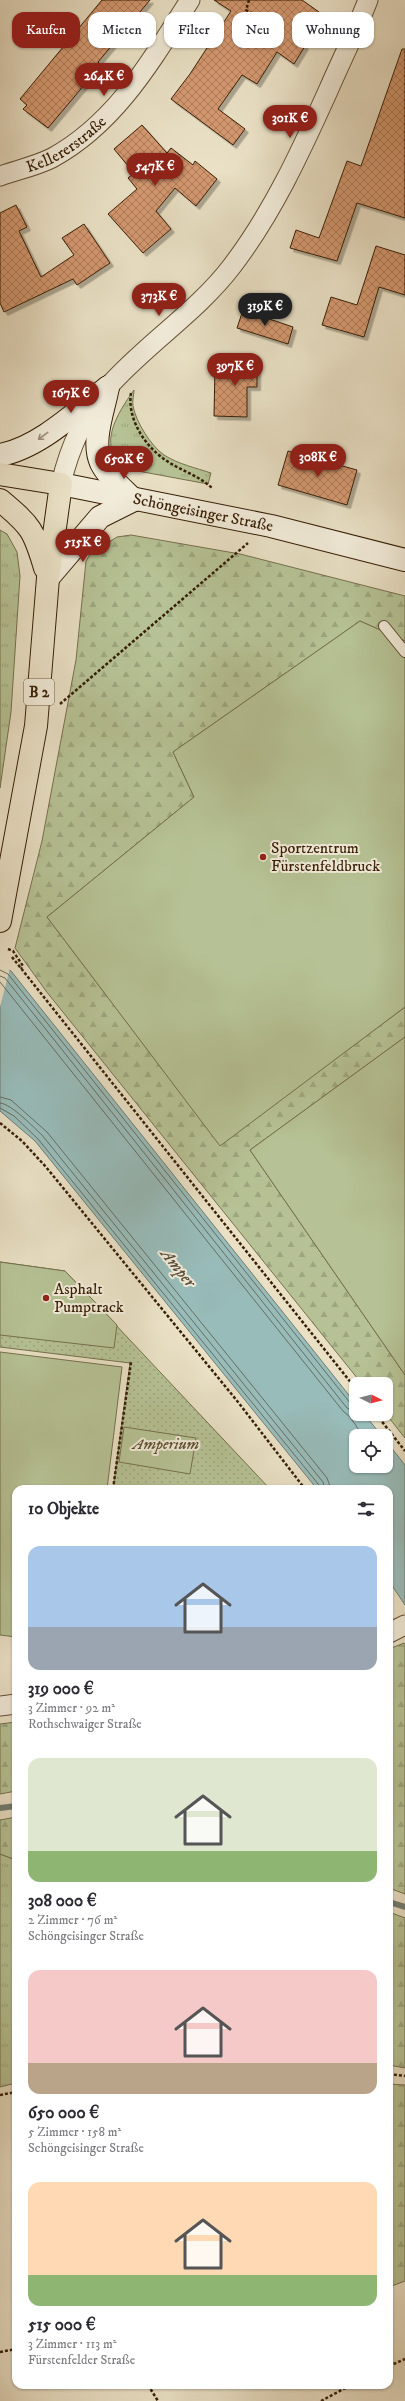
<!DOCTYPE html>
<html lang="de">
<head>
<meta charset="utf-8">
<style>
	body { margin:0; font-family:"IM FELL DW Pica",serif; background:#f2f2f3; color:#2b2b33; height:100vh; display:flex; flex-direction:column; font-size:15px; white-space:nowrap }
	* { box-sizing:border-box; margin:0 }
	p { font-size:13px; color:#7c7c81 }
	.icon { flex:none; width:22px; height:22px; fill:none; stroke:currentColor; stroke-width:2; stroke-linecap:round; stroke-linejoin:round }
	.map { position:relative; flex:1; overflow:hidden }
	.side { position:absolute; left:12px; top:1485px; width:381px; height:904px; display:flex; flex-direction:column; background:#fff; border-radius:12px; box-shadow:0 1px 3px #0004 }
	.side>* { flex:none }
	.top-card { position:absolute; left:12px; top:12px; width:381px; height:36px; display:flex; gap:8px }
	.needle { width:26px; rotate:96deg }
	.fabs { position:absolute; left:349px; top:1377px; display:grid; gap:8px }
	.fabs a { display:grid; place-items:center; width:44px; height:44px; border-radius:8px; background:#fff; box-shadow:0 1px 3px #0004; font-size:20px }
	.price { position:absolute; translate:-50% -34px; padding:0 9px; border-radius:14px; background:#8f2418; color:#fff; font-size:13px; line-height:26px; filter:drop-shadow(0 1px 2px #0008) }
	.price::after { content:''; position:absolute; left:50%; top:24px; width:12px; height:9px; margin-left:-6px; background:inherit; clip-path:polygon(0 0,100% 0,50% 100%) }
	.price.active { background:#222; color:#fff }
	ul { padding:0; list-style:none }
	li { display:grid; align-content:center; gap:8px; height:212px; padding:0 16px }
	li span { display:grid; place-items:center; height:124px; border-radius:12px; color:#555 }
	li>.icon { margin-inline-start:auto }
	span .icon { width:72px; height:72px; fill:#fffc; stroke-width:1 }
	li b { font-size:17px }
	h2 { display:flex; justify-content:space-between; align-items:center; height:48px; padding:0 16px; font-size:17px }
	.tag { padding:0 14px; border-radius:12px; background:#fff; box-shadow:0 1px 3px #0004; font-size:14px; line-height:36px }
	.tag.active { background:#8f2418; color:#fff }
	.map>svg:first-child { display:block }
	.grass { fill:url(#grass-tufts); stroke:#76704d }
	.forest { fill:url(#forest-firs); stroke:#76704d }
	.park { fill:url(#park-dots); stroke:#76704d }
	.garden { fill:#b6c295; stroke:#76704d }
	.water { fill:#98bcba; stroke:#717d72 }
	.pier { fill:#e9e0c5 }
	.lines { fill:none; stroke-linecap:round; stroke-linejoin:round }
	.shore { stroke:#686d60; stroke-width:1 }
	.stream { stroke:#717d72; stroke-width:6 }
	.building { fill:url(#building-cross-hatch); stroke:#371e05; filter:url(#shadow) }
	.lane-casing { stroke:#644e35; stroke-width:12 }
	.street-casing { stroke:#644e35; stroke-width:21 }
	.secondary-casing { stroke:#371e05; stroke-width:24 }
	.primary-casing { stroke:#371e05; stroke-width:24 }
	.path { stroke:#371e05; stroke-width:2.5; stroke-dasharray:3 2; stroke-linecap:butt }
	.lane { stroke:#f1ebd9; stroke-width:10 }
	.street { stroke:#f1ebd9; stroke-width:19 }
	.secondary { stroke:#f1ebd9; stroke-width:22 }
	.primary { stroke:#e9e0c5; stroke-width:22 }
	.oneway { stroke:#9d8f7a }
	.poi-dot { fill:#8f2418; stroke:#f1ebd9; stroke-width:1.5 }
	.labels { text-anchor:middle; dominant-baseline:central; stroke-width:4; stroke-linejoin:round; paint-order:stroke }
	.shield { fill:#f1ebd9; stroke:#6f5c45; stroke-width:1 }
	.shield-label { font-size:15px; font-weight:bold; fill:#371e05 }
	.street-label { font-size:16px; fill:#371e05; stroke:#f1ebd9 }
	.poi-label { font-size:16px; fill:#371e05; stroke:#f1ebd9; text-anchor:start }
	.park-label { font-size:16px; font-style:italic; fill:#5d4f30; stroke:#f1ebd9 }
	.water-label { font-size:17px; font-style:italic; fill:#544d3b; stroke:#f1ebd9 }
</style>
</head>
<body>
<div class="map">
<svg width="405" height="2401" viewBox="0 0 405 2401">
	<defs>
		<pattern id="grass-tufts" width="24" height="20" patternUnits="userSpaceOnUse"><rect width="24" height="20" fill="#b6c295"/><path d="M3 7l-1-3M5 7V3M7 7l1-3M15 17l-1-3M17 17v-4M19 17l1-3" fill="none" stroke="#9da67f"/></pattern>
		<pattern id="forest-firs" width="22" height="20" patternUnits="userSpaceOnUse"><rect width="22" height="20" fill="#b6c295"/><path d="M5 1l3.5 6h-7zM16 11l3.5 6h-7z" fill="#9da67f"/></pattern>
		<pattern id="park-dots" width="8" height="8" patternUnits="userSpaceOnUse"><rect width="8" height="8" fill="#b6c295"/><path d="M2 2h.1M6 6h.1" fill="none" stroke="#9da67f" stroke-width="1.8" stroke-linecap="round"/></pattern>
		<pattern id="building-cross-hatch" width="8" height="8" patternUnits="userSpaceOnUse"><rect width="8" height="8" fill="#d49870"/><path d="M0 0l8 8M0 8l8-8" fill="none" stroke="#ad7b5a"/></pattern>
		<filter id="shadow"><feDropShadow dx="3.5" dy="3.5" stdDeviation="0" flood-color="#0004"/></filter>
	</defs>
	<rect width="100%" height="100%" fill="#e9e0c5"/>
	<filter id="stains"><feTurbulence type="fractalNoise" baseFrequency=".005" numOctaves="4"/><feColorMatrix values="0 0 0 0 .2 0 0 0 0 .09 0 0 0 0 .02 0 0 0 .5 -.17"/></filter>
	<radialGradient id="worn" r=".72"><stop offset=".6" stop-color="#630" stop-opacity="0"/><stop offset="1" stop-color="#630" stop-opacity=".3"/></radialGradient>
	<path class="grass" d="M134 390C134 395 132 401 133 406 136 422 151 446 164 455 178 464 196 468 211 473L208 484 127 469C95 448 117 414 134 390Z
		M0 530 7 534 17 552 20 576 11 712 0 788Z
		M0 1854 16 1860V2083L0 2087Z"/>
	<path class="forest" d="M131 535 240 554 405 596V641L360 621 173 752 194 797 47 917 220 1145 405 1007V1037L250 1150 405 1375V1438L386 1414V1384H362L46 991 15 948 42 841 76 660 86 561 94 548H100L117 537Z
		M404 1643 405 1645V1894L389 1888V1649Z
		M16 1722V1791L0 1794V1724Z
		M16 1817V1860L0 1854V1820Z
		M389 1912 405 1918V2068L389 2065Z
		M389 2084 405 2085V2281L389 2287Z"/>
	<path class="park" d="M0 1262 65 1271 270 1489H113L130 1363 0 1347Z"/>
	<path class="garden" d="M360 621 405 641V1007L220 1146 47 917 194 797 173 752Z
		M405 1037V1375L250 1150Z
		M0 1262 65 1271 117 1325 114 1348 0 1335Z
		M0 1352 122 1367 107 1489H16V1637L0 1635Z
		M124 1427 196 1438 190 1474 119 1462Z"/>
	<path class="water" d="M0 965 11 971 356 1404V1414H364L382 1436H356V1466H386V1441L405 1465V1605L389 1581V1489H317L35 1141 0 1111Z"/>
	<path class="pier" d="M0 963 10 968 0 1007Z"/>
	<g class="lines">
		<path class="shore" d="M0 970 8 974 351 1404 356 1406
			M0 976 5 978 347 1408 356 1412
			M0 982 343 1411 350 1417 363 1436
			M0 1097 11 1100 47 1132 327 1478 331 1489
			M0 1103C12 1104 33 1127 42 1135L323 1482 325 1489
			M0 1108 14 1116 38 1139 319 1485 320 1489"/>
		<path class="stream" d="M0 1808 16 1806
			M389 1902 405 1907"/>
	</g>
	<path class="building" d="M102 0H150L98 62 101 65 48 128 23 109 27 105 20 99Z
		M214 0H302L319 12 300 42 305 46 294 64 277 52 257 84 242 75 218 109 245 129 233 145 171 99 190 74 231 11Z
		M402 49H405V218L357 203 337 261 290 248 296 230 319 238 347 161 361 166Z
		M142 125 167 153 171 148 193 165 195 161 217 179 196 206 175 188 156 211 171 229 143 253 108 214 137 189 128 178 134 173 114 149Z
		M16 205 27 227 19 231 41 277 74 255 62 238 84 224 110 263 77 285 73 279 4 312 0 303V213Z
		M376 246 405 255V295L379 287 364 337 322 325 331 297 357 305Z
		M243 310 293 327 288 344 237 328Z
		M234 356H257V387H247V417L214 416 215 367H234Z
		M288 451 357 470 347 505 278 485Z"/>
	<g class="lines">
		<g class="lane-casing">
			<path id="lane" d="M384 626 405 652"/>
		</g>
		<g class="street-casing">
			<g id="street">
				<path id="s1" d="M0 176C17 170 36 166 52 158 116 123 152 60 190 0"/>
				<path d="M61 484C69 449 85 414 108 387 146 344 197 312 232 266 273 212 300 153 328 91 341 61 356 31 368 0"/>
				<path d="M389 1633 405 1625"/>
				<path d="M0 1706 16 1704"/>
			</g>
		</g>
		<g class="secondary-casing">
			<g id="secondary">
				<path d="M108 387C104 410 91 441 101 463 108 477 123 489 134 500"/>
				<path d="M0 455C39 448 77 411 108 387"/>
				<path id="s2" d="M61 484 271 526 405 560"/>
				<path d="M48 578 100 517 134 500"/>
			</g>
		</g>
		<g class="primary-casing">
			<path id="primary" d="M0 474 61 484 48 578 36 726 0 921
				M0 500C31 526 34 530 45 568"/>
		</g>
		<path class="path" d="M249 0 246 10 282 32
			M131 393C127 418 144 445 164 459 179 470 198 475 212 488
			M60 704 248 543
			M8 949 13 951 23 966 21 969
			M12 957 356 1389
			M0 1123 22 1141 46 1167 238 1402 305 1489
			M376 1414 405 1451
			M113 1489 131 1362
			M389 2074 405 2076
			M0 2095 16 2092
			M0 2352 16 2349
			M389 2366 405 2359
			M148 2385 158 2401
			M321 2401 351 2385"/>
		<use href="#lane" class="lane"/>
		<use href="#street" class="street"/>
		<use href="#secondary" class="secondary"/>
		<use href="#primary" class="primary"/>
	</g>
	<defs><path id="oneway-shaft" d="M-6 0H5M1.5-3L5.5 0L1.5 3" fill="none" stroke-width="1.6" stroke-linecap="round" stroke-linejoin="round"/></defs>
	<use class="oneway" href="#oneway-shaft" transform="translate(43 436) rotate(143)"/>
	<g class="poi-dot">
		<circle cx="263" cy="857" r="4"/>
		<circle cx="46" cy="1298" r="4"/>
	</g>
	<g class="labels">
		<rect class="shield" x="24" y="679" width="30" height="26" rx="3"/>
		<g class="shield-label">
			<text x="39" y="692">B 2</text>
		</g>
		<g class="street-label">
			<text stroke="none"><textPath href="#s1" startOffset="74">Kellererstraße</textPath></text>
			<text stroke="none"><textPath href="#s2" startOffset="145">Schöngeisinger Straße</textPath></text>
		</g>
		<g class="poi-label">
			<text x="271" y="848">Sportzentrum<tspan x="271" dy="18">Fürstenfeldbruck</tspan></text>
			<text x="54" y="1289">Asphalt<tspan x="54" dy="18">Pumptrack</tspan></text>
		</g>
		<g class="park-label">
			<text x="166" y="1444">Amperium</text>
		</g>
		<g class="water-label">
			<text transform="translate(178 1268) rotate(51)">Amper</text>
		</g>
	</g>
	<rect width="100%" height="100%" filter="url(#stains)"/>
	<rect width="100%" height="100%" fill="url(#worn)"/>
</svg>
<div class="fabs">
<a><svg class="needle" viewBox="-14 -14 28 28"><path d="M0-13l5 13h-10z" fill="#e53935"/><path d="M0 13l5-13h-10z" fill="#7c7c81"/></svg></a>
<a><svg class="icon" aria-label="locate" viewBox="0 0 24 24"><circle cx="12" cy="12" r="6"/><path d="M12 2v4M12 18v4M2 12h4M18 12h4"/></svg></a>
</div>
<b class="price" style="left:104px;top:97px">264K €</b>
<b class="price" style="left:290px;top:139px">301K €</b>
<b class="price" style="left:155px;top:187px">547K €</b>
<b class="price" style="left:159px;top:317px">373K €</b>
<b class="price active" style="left:265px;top:327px">319K €</b>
<b class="price" style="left:235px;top:387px">397K €</b>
<b class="price" style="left:71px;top:414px">167K €</b>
<b class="price" style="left:318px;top:478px">308K €</b>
<b class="price" style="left:124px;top:480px">650K €</b>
<b class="price" style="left:83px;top:563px">515K €</b>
<div class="top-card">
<a class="tag active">Kaufen</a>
<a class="tag">Mieten</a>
<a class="tag">Filter</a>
<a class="tag">Neu</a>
<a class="tag">Wohnung</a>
</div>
<section class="side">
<h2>10 Objekte<svg class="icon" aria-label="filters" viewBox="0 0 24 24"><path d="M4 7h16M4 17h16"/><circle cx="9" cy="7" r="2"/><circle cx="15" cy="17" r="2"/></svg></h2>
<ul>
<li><span style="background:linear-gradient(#a9c7e8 65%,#9aa5b1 0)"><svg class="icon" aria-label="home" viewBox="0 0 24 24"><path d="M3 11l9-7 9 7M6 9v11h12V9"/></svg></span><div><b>319 000 €</b><p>3 Zimmer · 92 m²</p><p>Rothschwaiger Straße</p></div></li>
<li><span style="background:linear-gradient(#dfe7d0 75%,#8fb573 0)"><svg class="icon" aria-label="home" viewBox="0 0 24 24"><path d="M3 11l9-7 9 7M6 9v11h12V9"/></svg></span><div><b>308 000 €</b><p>2 Zimmer · 76 m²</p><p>Schöngeisinger Straße</p></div></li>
<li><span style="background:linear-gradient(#f6c9c9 75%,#b9a48a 0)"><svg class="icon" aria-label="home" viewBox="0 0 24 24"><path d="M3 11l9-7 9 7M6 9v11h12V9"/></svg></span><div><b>650 000 €</b><p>5 Zimmer · 158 m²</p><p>Schöngeisinger Straße</p></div></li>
<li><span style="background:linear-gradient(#ffd9b3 75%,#8fb573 0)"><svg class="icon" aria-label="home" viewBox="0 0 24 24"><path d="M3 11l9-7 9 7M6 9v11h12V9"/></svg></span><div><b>515 000 €</b><p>3 Zimmer · 113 m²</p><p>Fürstenfelder Straße</p></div></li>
</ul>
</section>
</div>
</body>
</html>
